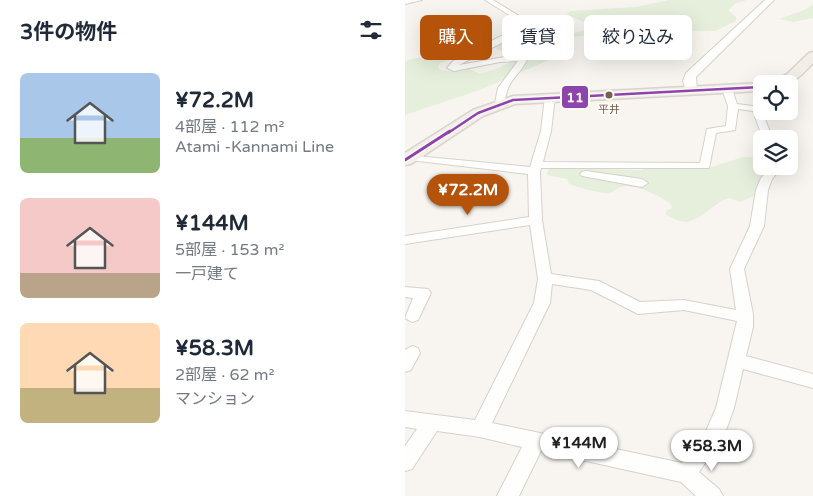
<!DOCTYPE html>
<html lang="ja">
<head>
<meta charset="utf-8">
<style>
	body { margin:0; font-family:"Varela Round","Noto Sans JP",sans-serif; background:#f2f2f3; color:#1f2937; height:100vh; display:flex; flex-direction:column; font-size:19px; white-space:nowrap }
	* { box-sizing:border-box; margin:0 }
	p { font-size:16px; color:#747a83 }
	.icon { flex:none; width:28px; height:28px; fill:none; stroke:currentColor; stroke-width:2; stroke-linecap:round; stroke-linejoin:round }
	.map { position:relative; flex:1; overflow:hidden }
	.details { display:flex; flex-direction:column; background:#fff; width:405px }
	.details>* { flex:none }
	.top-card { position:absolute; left:15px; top:15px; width:318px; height:45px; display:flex; gap:10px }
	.tools { position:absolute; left:348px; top:75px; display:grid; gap:10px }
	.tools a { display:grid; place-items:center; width:45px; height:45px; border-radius:8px; background:#fff; box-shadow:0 5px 20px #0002; font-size:25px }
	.price { position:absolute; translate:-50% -42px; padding:0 11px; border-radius:18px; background:#fff; color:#222; font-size:16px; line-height:32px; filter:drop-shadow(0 1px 2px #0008) }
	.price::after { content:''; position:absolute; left:50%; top:30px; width:15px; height:11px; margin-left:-8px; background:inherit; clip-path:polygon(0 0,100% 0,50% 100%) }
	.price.active { background:#b45309; color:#fff }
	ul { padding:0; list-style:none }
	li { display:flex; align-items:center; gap:15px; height:125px; padding:0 20px }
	li span { display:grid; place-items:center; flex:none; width:140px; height:100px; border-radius:8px; color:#555 }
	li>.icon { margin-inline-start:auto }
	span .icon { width:60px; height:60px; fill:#fffc; stroke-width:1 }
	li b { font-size:21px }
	h2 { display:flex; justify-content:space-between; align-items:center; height:60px; padding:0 20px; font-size:21px }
	.chip { padding:0 18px; border-radius:8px; background:#fff; box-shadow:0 5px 20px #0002; font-size:18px; line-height:45px }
	.chip.active { background:#b45309; color:#fff }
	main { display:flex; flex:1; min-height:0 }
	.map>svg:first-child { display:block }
	.green { fill:#e6eedc }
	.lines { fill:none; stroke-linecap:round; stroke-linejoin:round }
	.minor-casing { stroke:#d6d1cb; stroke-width:2 }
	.secondary-casing { stroke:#d6d1cb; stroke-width:2 }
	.primary-casing { stroke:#d9d2cd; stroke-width:3 }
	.minor { fill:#fefefd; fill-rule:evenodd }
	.secondary { fill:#fefefd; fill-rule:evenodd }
	.primary { fill:#f2eee8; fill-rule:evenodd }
	.bus-1-far1-casing { stroke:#fefaf4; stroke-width:5 }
	.bus-1-casing { stroke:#fefaf4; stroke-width:6 }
	.bus-1-far1 { stroke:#8e44ad; stroke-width:2.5 }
	.bus-1 { stroke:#8e44ad; stroke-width:3 }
	.bus-dot { fill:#755f51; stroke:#fefaf4; stroke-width:2 }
	.labels { text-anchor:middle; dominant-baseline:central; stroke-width:4; stroke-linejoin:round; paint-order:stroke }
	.far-bus-label { font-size:11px; fill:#755f51; stroke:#fefaf4 }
	.line-badge { stroke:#fefaf4; stroke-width:2 }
	.badge-label { font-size:14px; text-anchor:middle; font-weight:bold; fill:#fff }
</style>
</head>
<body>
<main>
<section class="details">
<h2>3件の物件<svg class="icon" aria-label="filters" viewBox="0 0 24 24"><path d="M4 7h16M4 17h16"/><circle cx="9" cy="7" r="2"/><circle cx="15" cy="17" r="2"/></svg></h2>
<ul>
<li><span style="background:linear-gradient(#a9c7e8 65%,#8fb573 0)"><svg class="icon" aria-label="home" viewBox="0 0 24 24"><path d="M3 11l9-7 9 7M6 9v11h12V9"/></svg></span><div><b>¥72.2M</b><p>4部屋 · 112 m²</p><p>Atami -Kannami Line</p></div></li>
<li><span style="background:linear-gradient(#f6c9c9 75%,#b9a48a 0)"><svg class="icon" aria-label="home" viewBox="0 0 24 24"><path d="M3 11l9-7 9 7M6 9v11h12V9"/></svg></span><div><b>¥144M</b><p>5部屋 · 153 m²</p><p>一戸建て</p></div></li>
<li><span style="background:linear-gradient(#ffd9b3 65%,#c2b280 0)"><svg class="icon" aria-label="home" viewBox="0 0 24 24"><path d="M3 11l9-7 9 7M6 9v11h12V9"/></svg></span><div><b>¥58.3M</b><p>2部屋 · 62 m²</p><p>マンション</p></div></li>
</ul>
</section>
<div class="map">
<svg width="408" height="496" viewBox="0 0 408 496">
	<rect width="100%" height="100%" fill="#f8f5f0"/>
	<path class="green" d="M264 0H342L331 3 323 10 331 17V21L310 31H261L239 26 157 39 147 46 144 60 75 90 0 115V62L3 60 59 48 61 50 53 57 35 63 33 66 35 70 45 71 62 68 75 74 93 68 108 61 110 55 91 49 92 46C102 41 119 26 129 24 139 23 142 27 150 31 162 36 179 32 188 26L161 14 166 11 231 7Z
		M408 5V18L388 22 374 19 399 10Z
		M338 157H347L359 168C359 178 352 181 354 194L335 202 324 198 318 200 294 217 283 222 274 221 261 215V211L267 208 266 204C256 196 228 183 216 187 210 189 208 193 202 193 193 193 172 187 164 184L162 179 142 175 143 170 147 168 236 170 243 168 279 166 293 169 304 168Z"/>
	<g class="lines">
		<g class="minor-casing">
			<path id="minor" d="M0 0H17L0 4Z
				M80 0H88L119 19 122 26 110 36 54 65 105 56 121 58 122 60C113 77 101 81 100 103L95 106 90 103 93 88 113 61 95 62 49 71 42 68 48 61 104 32 114 25V21Z
				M322 86 327 89 332 104 355 107 368 139H358L348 111 333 109 330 130 311 133 304 168H136L135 172 137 220 146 274 194 281 235 302 279 300 331 310 325 269 345 226 351 190 356 178 367 166H378L367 179 363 190 359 226 339 269 348 314V327L341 356 408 374V388L338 369 329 408 319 436 294 472 314 489 318 496H291L276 482 136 451 114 496H92L117 447 75 437 32 431 7 469 0 471V446L12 429 0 427V411L70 420 129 303 133 279 125 225 0 244V236L124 217 123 174 5 160 1 159V155L125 167 136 131 140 97 145 94 150 97 146 131 138 162 295 163 302 129 321 126 323 106 317 89ZM147 284 186 290 233 314 279 310 332 321 311 408 301 431 277 463 87 423 145 303Z
				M181 171 237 179 243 183 237 187 177 176 175 174 177 172Z
				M0 287 23 289 26 293 13 320 7 322 0 318 8 298 0 297Z
				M7 346 13 348 15 353 6 370 0 372V350Z"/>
		</g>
		<g class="secondary-casing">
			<path id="secondary" d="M360 0H369L291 77 292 91 290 94H282L278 81 281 73Z"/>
		</g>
		<g class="primary-casing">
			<path id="primary" d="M408 52V63C392 80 389 84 365 84L382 74 404 53Z
				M356 83 360 84H356V91L110 104 78 116 6 164 0 165V153L68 110 108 96Z"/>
		</g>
		<use href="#minor" class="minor"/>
		<use href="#secondary" class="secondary"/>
		<use href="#primary" class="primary"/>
		<g class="bus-1-far1-casing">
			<path id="bus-1-far1" d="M43 133 73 113 108 100 356 87"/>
		</g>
		<g class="bus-1-casing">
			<path id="bus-1" d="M0 160 45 131"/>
		</g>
		<use href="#bus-1-far1" class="bus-1-far1"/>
		<use href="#bus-1" class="bus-1"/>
	</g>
	<circle class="bus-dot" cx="204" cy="95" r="4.5"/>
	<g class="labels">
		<g class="far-bus-label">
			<text x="204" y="109">平井</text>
		</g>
	</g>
	<rect class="line-badge" x="156" y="85" width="28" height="24" rx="5" fill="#8e44ad"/>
	<g class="badge-label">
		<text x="170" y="102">11</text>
	</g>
</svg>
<div class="tools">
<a><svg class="icon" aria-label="locate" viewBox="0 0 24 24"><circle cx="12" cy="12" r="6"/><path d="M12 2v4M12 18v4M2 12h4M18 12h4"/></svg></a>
<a><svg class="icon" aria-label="layers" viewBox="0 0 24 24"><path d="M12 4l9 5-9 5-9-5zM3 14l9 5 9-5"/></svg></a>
</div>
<b class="price active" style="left:63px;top:216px">¥72.2M</b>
<b class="price" style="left:174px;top:469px">¥144M</b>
<b class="price" style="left:307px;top:472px">¥58.3M</b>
<div class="top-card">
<a class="chip active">購入</a>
<a class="chip">賃貸</a>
<a class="chip">絞り込み</a>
</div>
</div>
</main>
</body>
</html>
